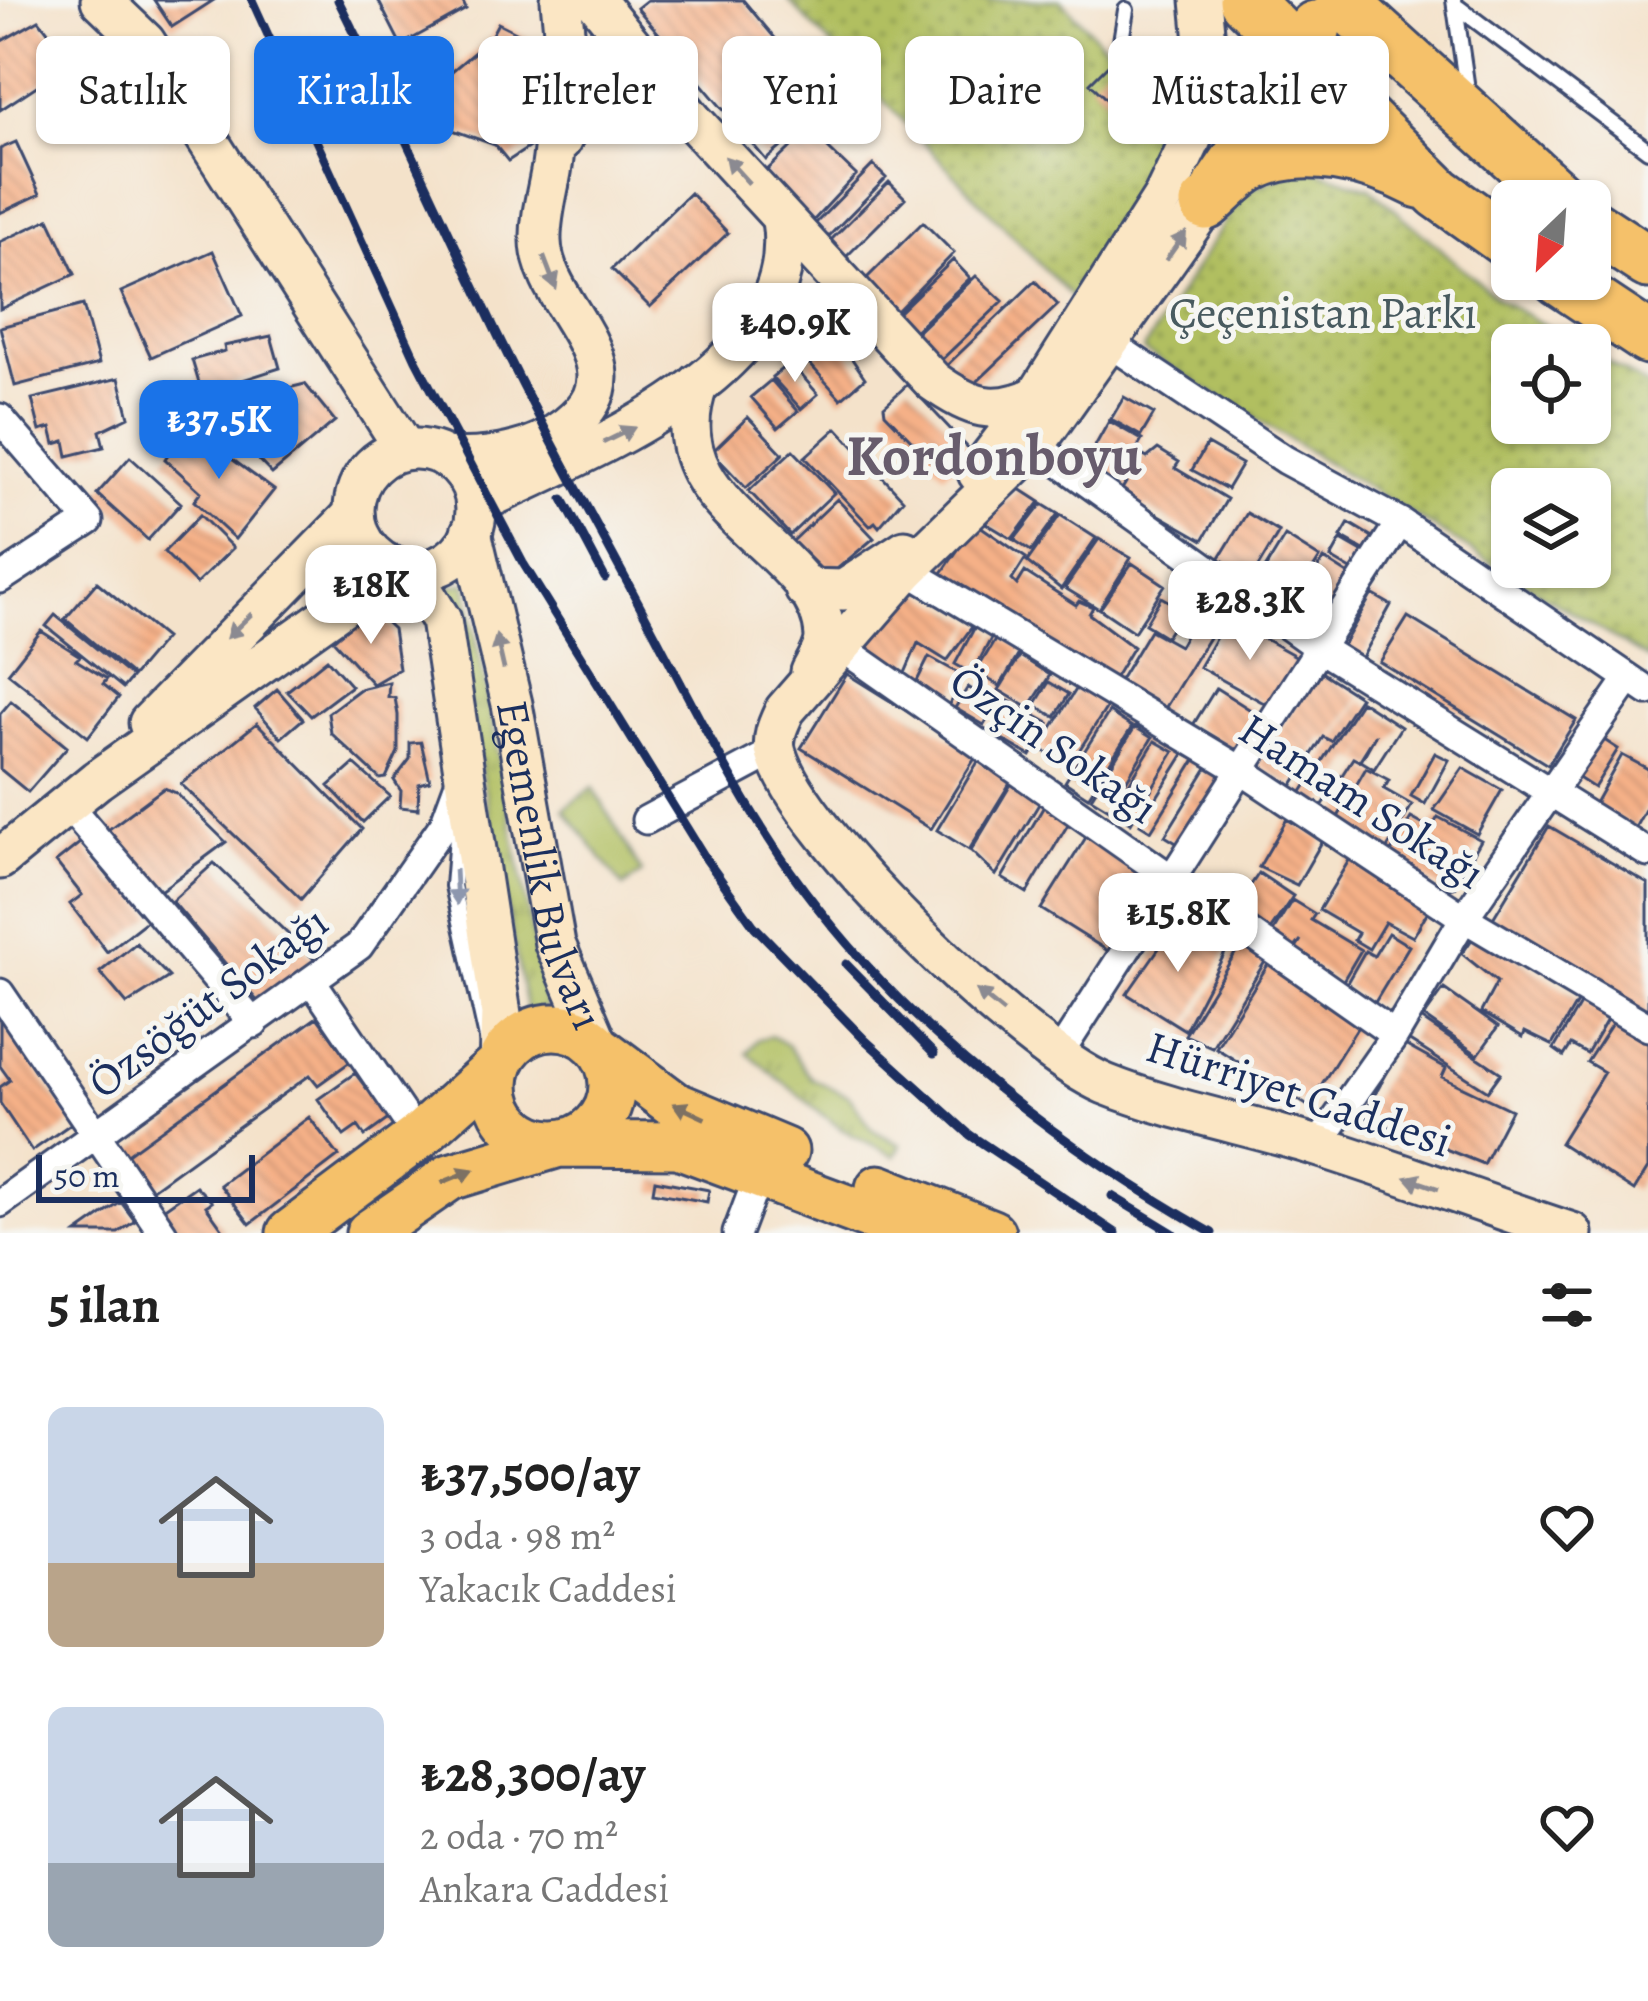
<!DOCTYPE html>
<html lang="tr">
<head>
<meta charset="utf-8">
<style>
	body { margin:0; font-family:Alegreya,serif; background:#f2f2f2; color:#222; height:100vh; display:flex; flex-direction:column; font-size:45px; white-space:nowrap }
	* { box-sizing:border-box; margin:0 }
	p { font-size:39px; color:#767676 }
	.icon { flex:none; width:66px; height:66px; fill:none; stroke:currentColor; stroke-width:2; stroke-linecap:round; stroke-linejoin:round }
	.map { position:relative; height:1233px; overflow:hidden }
	.sheet { display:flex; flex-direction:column; background:#fff; flex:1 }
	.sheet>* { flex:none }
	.banner { position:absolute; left:36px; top:36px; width:1578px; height:108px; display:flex; gap:24px }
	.needle { width:78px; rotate:205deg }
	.tools { position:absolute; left:1491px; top:180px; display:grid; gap:24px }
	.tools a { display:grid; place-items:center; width:120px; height:120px; border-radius:18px; background:#fff; box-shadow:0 3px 9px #0004; font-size:60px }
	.scale { position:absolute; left:36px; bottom:30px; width:219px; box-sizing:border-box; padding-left:12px; border:6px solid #1b2f5e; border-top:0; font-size:33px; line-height:42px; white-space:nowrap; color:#1b2f5e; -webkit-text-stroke:9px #f6f6f2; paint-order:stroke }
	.price { position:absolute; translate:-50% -102px; padding:0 27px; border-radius:24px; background:#fff; color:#222; font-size:39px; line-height:78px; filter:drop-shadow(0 3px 6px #0008) }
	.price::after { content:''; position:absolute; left:50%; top:72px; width:36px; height:27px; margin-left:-18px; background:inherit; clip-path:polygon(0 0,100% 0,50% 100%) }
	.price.on { background:#1a73e8; color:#fff }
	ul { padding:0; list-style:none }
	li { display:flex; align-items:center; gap:36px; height:300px; padding:0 48px }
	li span { display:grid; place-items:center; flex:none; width:336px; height:240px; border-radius:18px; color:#555 }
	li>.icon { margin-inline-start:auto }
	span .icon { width:144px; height:144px; fill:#fffc; stroke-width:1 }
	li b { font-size:51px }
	h2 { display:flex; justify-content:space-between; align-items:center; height:144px; padding:0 48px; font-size:51px }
	.tag { padding:0 42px; border-radius:18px; background:#fff; box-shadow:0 3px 9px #0004; font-size:42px; line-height:108px }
	.tag.on { background:#1a73e8; color:#fff }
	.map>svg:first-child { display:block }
	.grass { fill:url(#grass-tufts); stroke:#667760; stroke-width:3 }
	.park { fill:url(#park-dots); stroke:#667760; stroke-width:3; fill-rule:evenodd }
	.building { fill:url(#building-back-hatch) }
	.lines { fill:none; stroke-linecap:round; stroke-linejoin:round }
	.lane-casing { stroke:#3c4a6e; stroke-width:20 }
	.street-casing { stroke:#3c4a6e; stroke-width:33 }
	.secondary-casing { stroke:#3c4a6e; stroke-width:45 }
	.primary-casing { stroke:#3c4a6e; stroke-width:51 }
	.highway-casing { stroke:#3c4a6e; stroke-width:57 }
	.lane { stroke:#fff; stroke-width:14 }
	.street { stroke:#fff; stroke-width:27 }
	.secondary { stroke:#fbe6c4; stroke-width:39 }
	.primary { stroke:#f5c16b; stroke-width:45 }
	.highway { stroke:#f5c16b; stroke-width:51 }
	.rail { stroke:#1b2f5e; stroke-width:9 }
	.oneway { fill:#8b8a91 }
	.oneway2 { fill:#8d97ae }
	.oneway3 { fill:#7d7164 }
	.labels { text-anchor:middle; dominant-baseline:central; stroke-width:10; stroke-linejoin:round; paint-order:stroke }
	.park-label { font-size:45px; fill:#485a5f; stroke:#f6f6f2 }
	.street-label { font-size:45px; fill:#1b2f5e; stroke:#f6f6f2 }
	.district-label { font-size:57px; font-weight:bold; fill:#675c6c; stroke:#f6f6f2 }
</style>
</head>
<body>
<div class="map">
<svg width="1648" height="1233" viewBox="0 0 1648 1233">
	<defs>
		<pattern id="grass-tufts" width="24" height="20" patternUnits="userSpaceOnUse" patternTransform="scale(3)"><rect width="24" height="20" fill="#b1bf61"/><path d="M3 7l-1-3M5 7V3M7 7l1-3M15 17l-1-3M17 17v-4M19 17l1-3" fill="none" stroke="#8f9c53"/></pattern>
		<pattern id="park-dots" width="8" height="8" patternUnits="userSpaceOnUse" patternTransform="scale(3)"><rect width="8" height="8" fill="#b1bf61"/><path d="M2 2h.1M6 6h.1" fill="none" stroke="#8f9c53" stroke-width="1.8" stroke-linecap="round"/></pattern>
		<pattern id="building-back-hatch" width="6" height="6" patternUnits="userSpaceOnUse" patternTransform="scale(3)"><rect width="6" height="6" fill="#f5b087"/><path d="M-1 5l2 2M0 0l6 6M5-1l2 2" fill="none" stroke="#d19877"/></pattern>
	</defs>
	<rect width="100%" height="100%" fill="#f6f6f2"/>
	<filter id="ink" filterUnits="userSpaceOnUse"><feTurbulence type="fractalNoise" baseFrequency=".00833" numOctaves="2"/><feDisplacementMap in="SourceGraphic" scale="24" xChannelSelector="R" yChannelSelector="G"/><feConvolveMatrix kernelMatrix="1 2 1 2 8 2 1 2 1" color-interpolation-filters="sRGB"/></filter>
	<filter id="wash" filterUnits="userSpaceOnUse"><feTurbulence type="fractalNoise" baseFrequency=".004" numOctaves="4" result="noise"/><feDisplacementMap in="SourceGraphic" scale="48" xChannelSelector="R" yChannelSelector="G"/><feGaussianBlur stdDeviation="2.7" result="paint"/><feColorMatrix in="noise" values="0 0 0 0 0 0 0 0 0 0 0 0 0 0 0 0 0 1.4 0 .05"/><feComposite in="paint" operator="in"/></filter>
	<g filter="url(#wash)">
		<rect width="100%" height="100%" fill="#f4e2ca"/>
		<path class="grass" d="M466 583 546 1008 527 1013 446 587Z
			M593 787 642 873 623 887 564 809Z
			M771 1036 787 1045 811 1078 849 1096 873 1130 901 1145 895 1156 841 1129 747 1053 758 1039Z"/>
		<path class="park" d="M788 0H1061L1149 92 1155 155 1075 301Z
			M1306 167 1370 188 1496 297 1578 345H1512V423H1590V352L1648 386V659L1143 350 1245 191ZM1512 489H1590V567H1512Z"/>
		<g id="blocks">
			<path class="building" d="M154 0H214L172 27Z
				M378 0H462L466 9 401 45Z
				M647 0H743L831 105 766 160 637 8Z
				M39 20 67 56 48 71 52 76 0 110V42Z
				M498 23 546 47 538 65 542 113 554 131 508 161 495 145 433 123 424 80 446 76 489 40Z
				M1108 65 1131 88 1113 106 1090 83Z
				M809 130 856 175 811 223 763 174Z
				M16 142 40 194 0 213V149Z
				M873 165 886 178 828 237 815 224Z
				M889 182 905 198 846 257 830 241Z
				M690 193 728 233 650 307 612 269Z
				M49 219 75 274 0 309V242Z
				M923 222 954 253 892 316 860 285Z
				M213 251 242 316 151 357 121 292Z
				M953 260 970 278 910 335 893 318Z
				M976 276 1003 301 937 364 912 337Z
				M1035 281 1058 305 963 395 941 371Z
				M83 305 99 364 15 386 0 327Z
				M271 336 280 368 202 393 192 360 225 351 224 346Z
				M837 337 865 378 841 399 808 362Z
				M790 362 818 394 801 409 772 377Z
				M119 378 129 417 100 431 104 447 68 456 65 441 55 444 51 428 40 431 32 399Z
				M771 380 798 411 778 428 751 397Z
				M305 384 335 421 272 474 219 419 240 400Z
				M908 384 970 450 944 474 885 413 884 406Z
				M1124 397 1154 414 1141 436 1111 419Z
				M748 417 783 454 746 488 712 452Z
				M1109 421 1142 440 1112 492 1080 473Z
				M187 426 274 490 235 539 194 501 201 492 165 459Z
				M837 428 903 499 879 527 875 522 870 526 805 457Z
				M1207 444 1242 464 1227 489 1192 470Z
				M1158 449 1179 462 1175 468 1227 499 1203 540 1144 506 1142 510 1121 491 1142 455 1147 458Z
				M793 450 834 493 790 535 749 491Z
				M130 457 181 503 148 540 97 494Z
				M1020 489 1040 502 1012 539 984 522Z
				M837 499 874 538 837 569H821L793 541Z
				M1042 504 1058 514 1031 551 1014 540Z
				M1247 513 1279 532 1251 579 1219 559Z
				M200 515 233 548 196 584 164 552Z
				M1060 515 1096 538 1061 589 1027 562Z
				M1349 523 1379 541 1371 554 1341 537Z
				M980 526 1026 558 1012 580 1017 585 1025 572 1076 605 1079 601 1093 607 1089 614 1133 647 1109 687 940 576 959 548 955 545Z
				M1285 536 1320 558 1292 603 1257 582Z
				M1099 539 1131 558 1099 609 1065 588Z
				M1341 540 1369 556 1358 574 1331 558Z
				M1324 559 1357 580 1327 630 1293 609Z
				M1132 563 1165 585 1134 632 1100 609Z
				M97 582 165 638 133 676 65 619Z
				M907 585 975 623 947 661 918 643 902 680 852 649Z
				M1372 594 1391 605 1362 658 1342 647Z
				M1161 597 1183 610 1166 637 1145 624Z
				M1203 606 1221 618 1161 715 1115 688 1150 630 1179 646Z
				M376 613 393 629 399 669 373 684 333 640 360 617Z
				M55 615 132 677 123 688 46 626Z
				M1408 617 1576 720 1548 765 1380 662Z
				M1227 618 1301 659 1273 708 1199 667Z
				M977 623 994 633 972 674 955 664Z
				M41 631 80 656 76 660 107 679 103 684 119 697 88 737 8 673Z
				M998 635 1022 649 1000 686 976 672Z
				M1020 656 1050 675 1029 708 999 690Z
				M929 657 964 676 947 708 915 685Z
				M327 659 351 686 311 716 287 691Z
				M1318 670 1360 697 1331 741 1323 737 1292 786 1258 765Z
				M847 674 977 755 931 829 801 748Z
				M389 682 388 697 395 698 398 715V752L386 778 380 779 331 733 328 713 360 689Z
				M1049 682 1069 694 1055 717 1035 705Z
				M968 687 996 705 984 725 955 708Z
				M1077 688 1107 707 1069 766 1039 748Z
				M1216 688 1260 716 1237 753 1193 725Z
				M277 689 303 719 281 738 255 708Z
				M11 701 67 747 28 792 0 769V714Z
				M1009 701 1049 723 1031 756 991 733Z
				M1361 701 1401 727 1374 769 1361 761 1376 734 1359 761 1353 758 1319 811 1298 798Z
				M1109 712 1132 727 1088 797 1065 782Z
				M257 723 362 829 301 899 181 784Z
				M1135 727 1152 738 1109 809 1091 798Z
				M1598 736 1618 749 1594 788 1574 775Z
				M1155 741 1174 752 1131 823 1112 811Z
				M421 742 430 781 419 784 418 809 400 807 401 791 394 780 410 759V743Z
				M1435 753 1449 760 1425 804 1411 796Z
				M1184 754 1195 760 1151 831 1140 824Z
				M1622 755 1648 769V804L1635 828 1594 805Z
				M979 760 1012 780 969 850 937 830Z
				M1210 763 1231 776 1186 849 1165 836Z
				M354 764 390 796 363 822 329 786Z
				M1366 768 1389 780 1384 789 1412 805 1385 852 1334 824Z
				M1463 768 1502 790 1477 834 1434 810Z
				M1013 781 1042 799 996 875 971 851Z
				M164 788 176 793 226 842 152 897 105 832Z
				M1047 801 1073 816 1027 893 1002 878Z
				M1438 817 1481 840 1454 888 1442 890 1389 855 1411 818 1431 829Z
				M1287 819 1323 840 1297 885 1259 867Z
				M1549 826 1648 884V1019L1492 920Z
				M1090 831 1165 878 1116 956 1041 909Z
				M81 842 116 886 124 880 153 916 107 952 70 904 82 895 56 862Z
				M1351 857 1432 904 1413 937 1385 922 1369 949 1354 940 1358 933 1319 910Z
				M214 863 316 961 265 1010 172 901Z
				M1259 873 1293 896 1268 933 1234 910Z
				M1192 898 1247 933 1240 946 1266 960 1212 1047 1185 1035 1236 952 1180 918Z
				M1292 900 1315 914 1311 920 1361 950 1341 984 1292 954 1301 940 1291 953 1268 940Z
				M1178 921 1226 951 1185 1030 1127 994Z
				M1477 932 1579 999 1552 1045 1525 1032 1523 1037 1481 1012 1497 982 1462 954Z
				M1388 933 1409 946 1374 1004 1345 986 1365 951 1374 956Z
				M136 943 169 977 127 1004 100 972Z
				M1269 963 1324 996 1320 1002 1324 1005 1328 999 1362 1020 1308 1106 1216 1048Z
				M1444 989 1498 1027 1478 1055 1424 1017Z
				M1583 999 1609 1016 1587 1054 1571 1045 1564 1056 1554 1049Z
				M0 1017 72 1123 32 1151 0 1103V1087L10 1080 0 1066Z
				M317 1017 350 1062 318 1085 310 1075 147 1193 122 1158Z
				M1421 1019 1501 1073 1488 1091 1408 1040Z
				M1615 1019 1648 1039V1168L1634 1191 1560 1143 1604 1072 1587 1062Z
				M1403 1044 1446 1068 1442 1077 1511 1110 1483 1164 1363 1116Z
				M355 1073 367 1089 373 1085 394 1115 365 1136 358 1126 344 1136 318 1099Z
				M309 1117 339 1156 250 1224 220 1185Z
				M655 1180 709 1190 707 1202 653 1192Z
				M196 1186 212 1202 206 1206 224 1231 170 1233 156 1214Z
				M121 1202 135 1221 118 1233H77Z"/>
		</g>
	</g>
	<g filter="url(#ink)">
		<use href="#blocks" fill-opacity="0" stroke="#3c4a6e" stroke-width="3"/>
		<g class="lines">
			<g class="lane-casing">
				<path id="lane" d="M1454 0 1467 89
					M1459 8 1648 150
					M1126 10 1121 41 1143 70 1181 68 1200 55
					M457 836 453 886 488 1043"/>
			</g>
			<g class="street-casing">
				<path id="street" d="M1108 342 1285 460 1400 522 1648 691
					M0 418 89 521 0 579
					M1035 445 1322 650 1648 853
					M907 570 1244 772 1464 918 1648 1027
					M841 647 1395 1035
					M67 804 254 1024
					M646 820 775 751
					M312 981 418 1137
					M0 993 163 1233
					M1060 1053 1400 522
					M1317 1146 1395 1035 1464 918 1628 680
					M0 1203 359 946 444 824 462 775
					M737 1233 760 1172"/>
			</g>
			<g class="secondary-casing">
				<g id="secondary">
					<path d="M101 0 145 42 405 449"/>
					<path d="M595 0 692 120 933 381C969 407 994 417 1037 396"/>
					<path d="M561 141C568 128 574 108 584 96 606 69 653 84 674 104"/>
					<path d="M1206 204 1035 445 907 570 785 710C779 723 771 738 776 753 799 835 1026 1051 1105 1084 1172 1111 1246 1124 1314 1145 1401 1172 1486 1205 1572 1233"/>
					<path d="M698 384C651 510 822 544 825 637 825 649 816 662 811 672"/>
					<circle cx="415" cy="510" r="61"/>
					<path d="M447 458C488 461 534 453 568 426 646 366 542 308 541 241 540 214 550 185 553 159 558 116 561 73 564 31L561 0"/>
					<path d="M978 473 1037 396 1164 196 1189 144 1210 94 1201 0"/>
					<path d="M476 504C585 451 806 371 782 220"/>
					<path id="s1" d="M471 532 512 704 555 944 600 1049"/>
					<path d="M410 570 441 620 501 1014 499 1065"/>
					<path d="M805 589 844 590 905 550"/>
					<path d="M149 723 353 515"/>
					<path d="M0 859 97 780 396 568"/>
				</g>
			</g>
			<g class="primary-casing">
				<path id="primary" d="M496 1085a58 58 0 1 1 116 0a58 58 0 1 1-116 0Z
					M600 1049 675 1105 785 1151
					M879 1188 992 1233
					M290 1233 418 1137 499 1065
					M369 1233 450 1177 559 1144 678 1145 914 1233"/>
			</g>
			<g class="highway-casing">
				<path id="highway" d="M1245 0 1439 193 1512 245
					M1341 0 1563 201
					M1221 184 1307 58 1315 27
					M1206 204C1220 192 1235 175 1251 166 1300 139 1373 158 1419 182
					M1590 224 1648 262
					M1559 279 1648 338"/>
			</g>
			<use href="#lane" class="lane"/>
			<use href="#street" class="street"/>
			<use href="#secondary" class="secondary"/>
			<use href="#primary" class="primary"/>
			<use href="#highway" class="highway"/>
			<path class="rail" d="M252 0 416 360 523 563 706 859 754 926 864 1039 970 1135 1116 1233
				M338 0C391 105 439 213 490 319 538 420 593 518 646 617 695 709 742 807 805 891 913 1035 1058 1145 1212 1233
				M563 499 605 578
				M846 964 934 1054
				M1112 1196 1173 1233"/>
		</g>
		<defs><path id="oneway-solid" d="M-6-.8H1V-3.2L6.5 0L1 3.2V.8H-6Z" transform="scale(3)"/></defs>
		<g class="oneway">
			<use href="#oneway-solid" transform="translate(737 170) rotate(-132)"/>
			<use href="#oneway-solid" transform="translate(1176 246) rotate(-55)"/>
			<use href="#oneway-solid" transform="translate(550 273) rotate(69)"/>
			<use href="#oneway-solid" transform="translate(619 435) rotate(-26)"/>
			<use href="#oneway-solid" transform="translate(239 626) rotate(136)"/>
			<use href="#oneway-solid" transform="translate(500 652) rotate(-103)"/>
			<use href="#oneway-solid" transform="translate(990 1001) rotate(-141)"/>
			<use href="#oneway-solid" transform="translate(1422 1183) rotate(-161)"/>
		</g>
		<use class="oneway2" href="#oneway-solid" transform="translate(456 887) rotate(87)"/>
		<g class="oneway3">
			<use href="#oneway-solid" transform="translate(689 1111) rotate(-155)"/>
			<use href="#oneway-solid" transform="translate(458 1176) rotate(-22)"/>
		</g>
	</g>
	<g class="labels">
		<g class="park-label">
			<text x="1323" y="313">Çeçenistan Parkı</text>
		</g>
		<g class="street-label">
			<text transform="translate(1054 744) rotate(35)">Özçin Sokağı</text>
			<text transform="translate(1362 801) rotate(33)">Hamam Sokağı</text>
			<text stroke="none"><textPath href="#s1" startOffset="342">Egemenlik Bulvarı</textPath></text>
			<text transform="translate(208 1002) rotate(-37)">Özsöğüt Sokağı</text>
			<text transform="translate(1299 1094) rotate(18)">Hürriyet Caddesi</text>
		</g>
		<g class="district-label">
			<text x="994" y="456">Kordonboyu</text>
		</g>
	</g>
</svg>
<div class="tools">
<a><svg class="needle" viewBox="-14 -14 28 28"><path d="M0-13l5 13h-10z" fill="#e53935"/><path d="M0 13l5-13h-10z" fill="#767676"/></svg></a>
<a><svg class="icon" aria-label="locate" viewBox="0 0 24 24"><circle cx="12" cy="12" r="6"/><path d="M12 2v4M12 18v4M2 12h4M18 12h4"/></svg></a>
<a><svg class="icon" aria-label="layers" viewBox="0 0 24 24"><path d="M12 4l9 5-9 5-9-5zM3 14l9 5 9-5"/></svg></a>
</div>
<div class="scale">50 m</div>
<b class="price" style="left:795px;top:385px">₺40.9K</b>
<b class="price on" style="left:219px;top:482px">₺37.5K</b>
<b class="price" style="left:371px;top:647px">₺18K</b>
<b class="price" style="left:1250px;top:663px">₺28.3K</b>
<b class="price" style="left:1178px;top:975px">₺15.8K</b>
<div class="banner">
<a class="tag">Satılık</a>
<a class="tag on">Kiralık</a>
<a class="tag">Filtreler</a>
<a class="tag">Yeni</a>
<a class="tag">Daire</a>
<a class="tag">Müstakil ev</a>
</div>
</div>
<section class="sheet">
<h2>5 ilan<svg class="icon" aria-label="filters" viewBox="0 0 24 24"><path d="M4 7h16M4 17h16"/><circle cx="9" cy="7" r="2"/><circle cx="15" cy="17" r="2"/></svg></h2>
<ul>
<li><span style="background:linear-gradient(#c9d6e8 65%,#b9a48a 0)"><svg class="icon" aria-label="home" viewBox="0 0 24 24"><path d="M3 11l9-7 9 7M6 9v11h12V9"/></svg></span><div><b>₺37,500/ay</b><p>3 oda · 98 m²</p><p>Yakacık Caddesi</p></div><svg class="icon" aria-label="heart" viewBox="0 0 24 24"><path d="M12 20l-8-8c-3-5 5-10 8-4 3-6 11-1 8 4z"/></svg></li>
<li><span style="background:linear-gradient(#c9d6e8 65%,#9aa5b1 0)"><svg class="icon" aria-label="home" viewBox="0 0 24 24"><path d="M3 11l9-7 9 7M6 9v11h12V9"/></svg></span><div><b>₺28,300/ay</b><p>2 oda · 70 m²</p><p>Ankara Caddesi</p></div><svg class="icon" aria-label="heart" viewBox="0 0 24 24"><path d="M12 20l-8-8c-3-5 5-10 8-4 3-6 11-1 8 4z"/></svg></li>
</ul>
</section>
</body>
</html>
